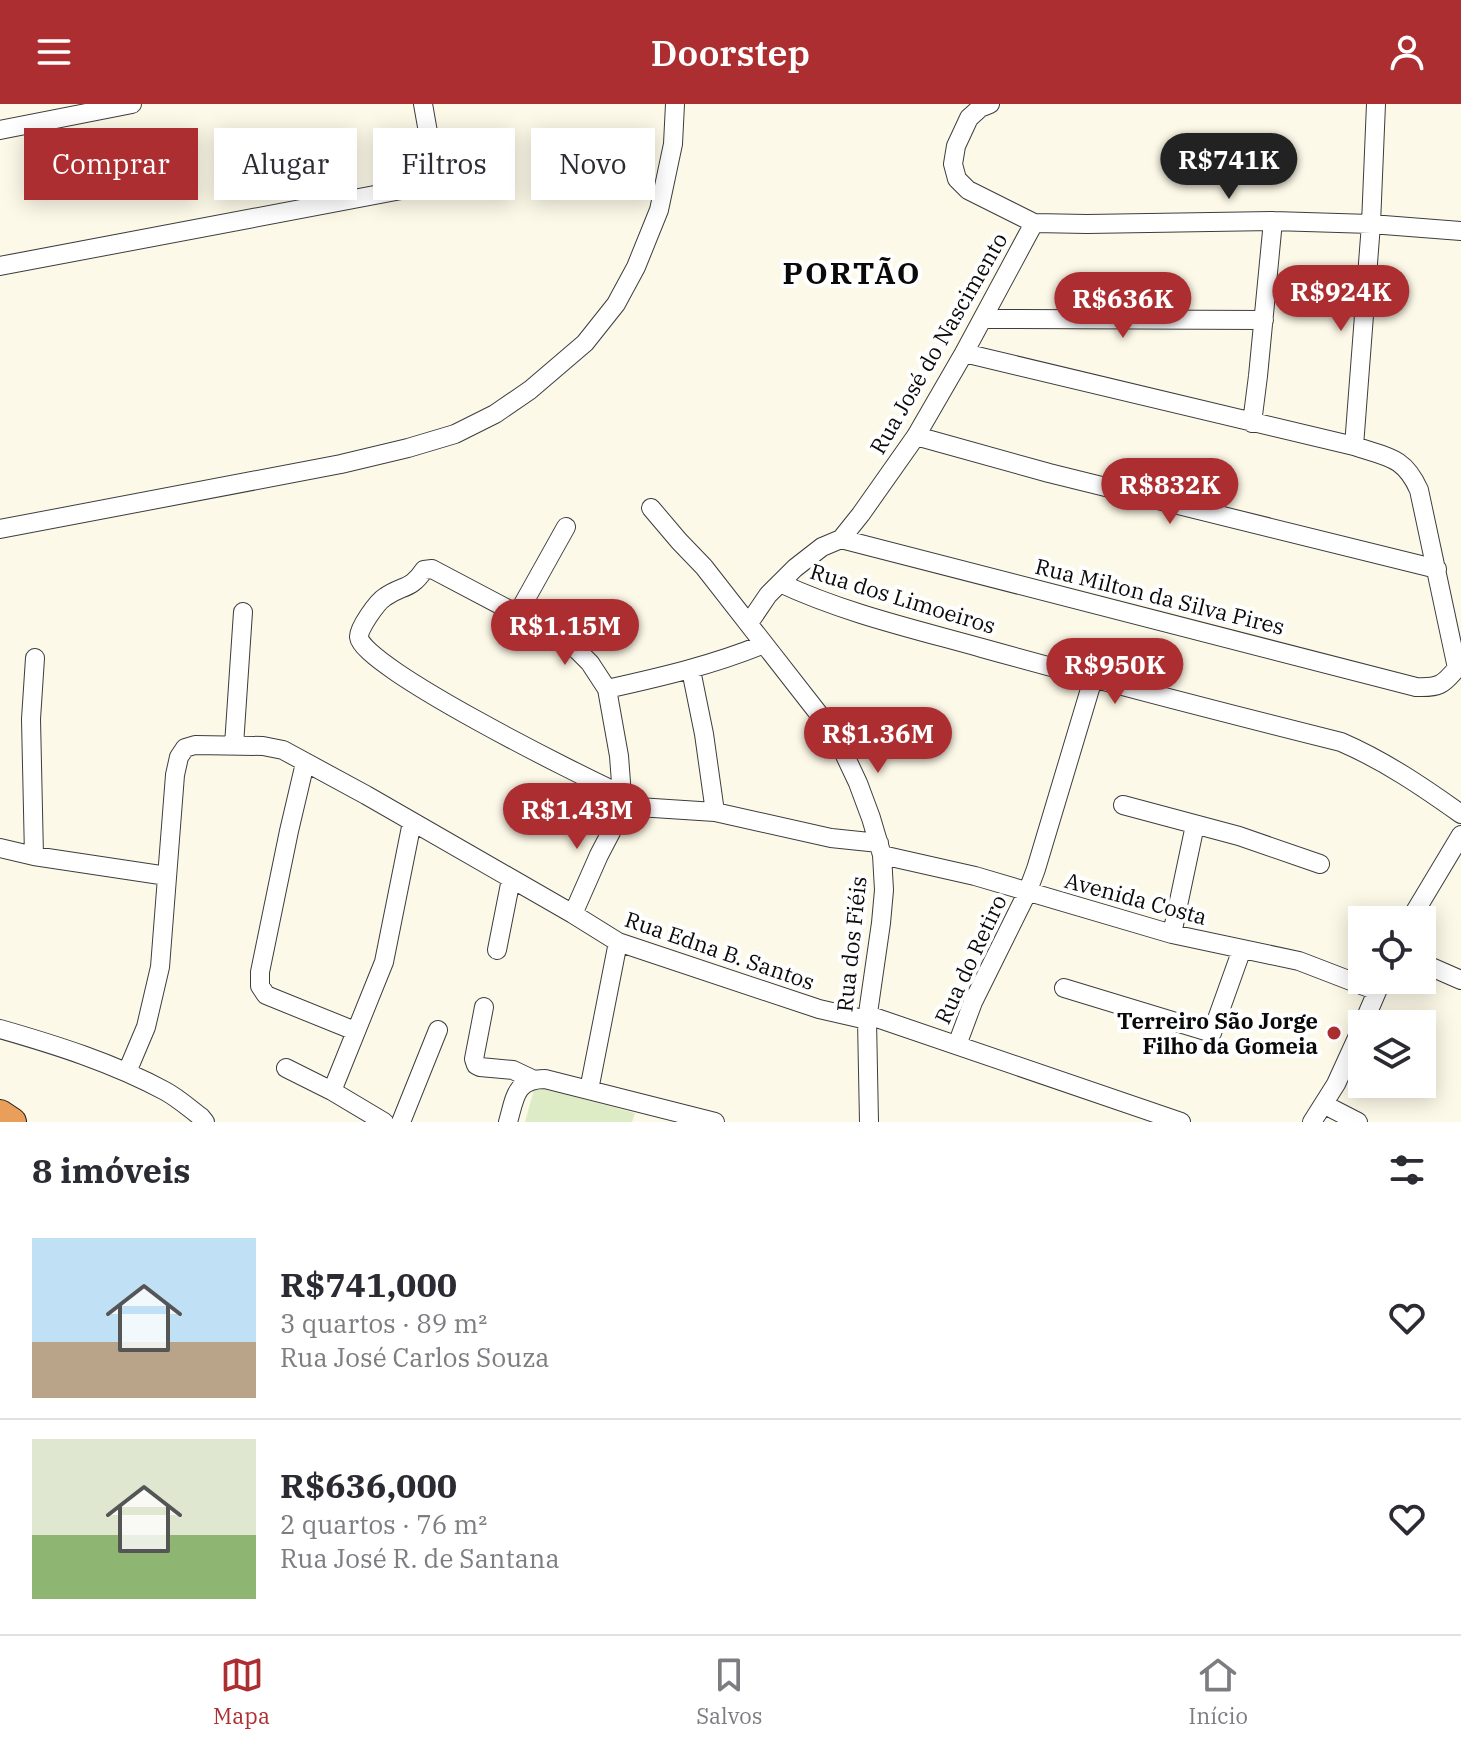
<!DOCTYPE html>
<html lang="pt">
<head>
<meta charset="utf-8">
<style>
	body { margin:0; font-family:"IBM Plex Serif",serif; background:#f2f2f3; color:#2b2b33; height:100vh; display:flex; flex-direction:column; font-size:30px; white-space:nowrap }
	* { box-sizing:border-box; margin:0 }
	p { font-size:26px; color:#7c7c81 }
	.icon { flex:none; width:44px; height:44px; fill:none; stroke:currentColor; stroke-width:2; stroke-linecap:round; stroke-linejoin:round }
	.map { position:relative; height:1018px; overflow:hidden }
	.panel { display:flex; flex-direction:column; background:#fff; flex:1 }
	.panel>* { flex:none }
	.banner { position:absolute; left:24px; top:24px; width:800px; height:72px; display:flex; gap:16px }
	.tools { position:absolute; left:1348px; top:802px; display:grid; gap:16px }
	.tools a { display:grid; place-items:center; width:88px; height:88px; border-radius:0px; background:#fff; box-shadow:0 4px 20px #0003; font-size:40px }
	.price { position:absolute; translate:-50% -68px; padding:0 18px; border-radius:28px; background:#ad2e31; color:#fff; font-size:26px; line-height:52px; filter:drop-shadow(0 2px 4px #0008) }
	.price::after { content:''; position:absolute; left:50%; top:48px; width:24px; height:18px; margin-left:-12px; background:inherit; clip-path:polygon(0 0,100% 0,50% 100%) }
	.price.current { background:#222; color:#fff }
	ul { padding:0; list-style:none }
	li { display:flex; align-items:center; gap:24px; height:200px; padding:0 32px }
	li+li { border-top:2px solid #e1e1e2 }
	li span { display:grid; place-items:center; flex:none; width:224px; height:160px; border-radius:0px; color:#555 }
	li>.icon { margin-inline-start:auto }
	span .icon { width:96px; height:96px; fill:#fffc; stroke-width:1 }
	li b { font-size:34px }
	h2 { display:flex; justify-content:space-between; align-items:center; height:96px; padding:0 32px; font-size:34px }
	.tag { padding:0 28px; border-radius:0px; background:#fff; box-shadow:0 4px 20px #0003; font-size:28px; line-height:72px }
	.tag.current { background:#ad2e31; color:#fff }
	header { display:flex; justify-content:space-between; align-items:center; height:104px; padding:0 32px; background:#ad2e31; color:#fff; font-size:36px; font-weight:600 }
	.dock { display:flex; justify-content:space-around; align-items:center; height:112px; border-top:2px solid #e1e1e2; background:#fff; font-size:22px; color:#7c7c81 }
	.dock a { display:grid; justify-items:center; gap:4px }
	.dock .current { color:#ad2e31 }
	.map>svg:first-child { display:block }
	.pitch { fill:#deecc6 }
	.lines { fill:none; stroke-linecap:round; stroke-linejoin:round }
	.minor-casing { stroke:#3d3d3d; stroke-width:20 }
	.highway-casing { stroke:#1b1b1b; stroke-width:30 }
	.minor { stroke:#fff; stroke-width:18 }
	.highway { stroke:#e99e5a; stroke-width:28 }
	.poi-dot { fill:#ad2e31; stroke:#fff; stroke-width:3 }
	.labels { text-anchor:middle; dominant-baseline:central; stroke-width:8; stroke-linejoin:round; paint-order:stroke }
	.street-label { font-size:22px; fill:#0a0a0a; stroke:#fff }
	.poi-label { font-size:22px; font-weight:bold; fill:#0a0a0a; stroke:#fff; text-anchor:end }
	.district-label { font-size:30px; font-weight:bold; letter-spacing:2px; fill:#0a0a0a; stroke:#fff }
</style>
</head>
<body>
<header><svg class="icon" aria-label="menu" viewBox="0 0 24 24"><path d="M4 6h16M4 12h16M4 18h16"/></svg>Doorstep<svg class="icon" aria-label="person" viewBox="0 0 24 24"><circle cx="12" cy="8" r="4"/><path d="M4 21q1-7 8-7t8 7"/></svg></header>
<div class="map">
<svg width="1461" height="1018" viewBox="0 0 1461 1018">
	<rect width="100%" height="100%" fill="#fdf9e8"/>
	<path class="pitch" d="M535 982 635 1009 632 1018H525Z"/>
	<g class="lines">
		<g class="minor-casing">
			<path id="minor" d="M423 0 437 79
				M990 0 980 4 969 14 956 42 953 60 957 75 968 86 1034 119 1087 120 1273 117 1371 120 1461 127
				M0 26 132 0
				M0 162 475 72
				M983 215 1264 216
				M964 249 1354 342C1387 353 1404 352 1419 386L1457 564
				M1252 319 1258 272 1273 117
				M916 332 1049 369 1437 465
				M1354 342 1371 120 1376 0
				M651 404 679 437 704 463 822 614 841 643 858 679 871 714 882 751 884 786 881 819 867 916 869 1018
				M0 425 341 360 408 344 455 330 495 310 530 286 585 239 616 200 636 163 659 106 673 40 675 0
				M841 435 1416 583C1439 584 1443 581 1457 564
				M780 479C844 509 914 525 982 544 1101 577 1221 608 1341 638 1385 657 1423 683 1461 710
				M518 509 566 423
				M749 519 768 491 795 464 822 443 841 435 861 410 916 332 964 249 1034 119
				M691 566 704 630 715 708
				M607 585C661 573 713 561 764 540
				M234 641 243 508
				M305 659 289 727 260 868V882L266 891 355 927
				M621 690C585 674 362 563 359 533 358 525 377 498 385 493 402 481 411 486 424 466L432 465 557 531 576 545 590 559 607 585 619 652 623 705
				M1123 701 1239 732 1320 760
				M623 705 638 703 715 708 831 734 879 739
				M0 744 34 752 167 772
				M882 751 975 772 1172 830 1299 857 1377 887
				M34 752 31 615 35 554
				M573 810 599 751 623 705
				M1410 816 1461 731
				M1172 830 1195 721
				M497 846 511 775
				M1422 859 1461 876
				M1064 884 1212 929 1242 845
				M484 903 474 955 476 961 480 963 513 966 532 975
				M868 911 1181 1018
				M1363 920 1381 878
				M0 925C56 941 113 959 165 987 178 994 189 1004 201 1013L205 1018
				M957 941 973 898 1027 789 1036 765 1093 575
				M286 964 332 987 384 1018
				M127 968 146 923 160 863 175 671 179 653 185 644 195 641 263 642 283 646 366 691 573 810 618 838 819 905 867 916
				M589 986 618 838
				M332 987 384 858 412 718
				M1325 1001 1358 1018
				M401 1018 438 926
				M508 1018C515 994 515 975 545 975L715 1018
				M1312 1018 1336 980 1362 923"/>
		</g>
		<g class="highway-casing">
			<path id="highway" d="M0 1010 12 1018"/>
		</g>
		<use href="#minor" class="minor"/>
		<use href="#highway" class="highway"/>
	</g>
	<circle class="poi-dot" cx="1334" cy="929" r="8"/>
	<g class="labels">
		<g class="street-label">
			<text transform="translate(938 239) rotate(-60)">Rua José do Nascimento</text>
			<text transform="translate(1160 492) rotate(14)">Rua Milton da Silva Pires</text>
			<text transform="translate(903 494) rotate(17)">Rua dos Limoeiros</text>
			<text transform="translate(1136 794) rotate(15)">Avenida Costa</text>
			<text transform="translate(851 840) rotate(-84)">Rua dos Fiéis</text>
			<text transform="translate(720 846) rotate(19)">Rua Edna B. Santos</text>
			<text transform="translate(970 855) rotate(-65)">Rua do Retiro</text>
		</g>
		<g class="poi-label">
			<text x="1318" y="916">Terreiro São Jorge<tspan x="1318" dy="25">Filho da Gomeia</tspan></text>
		</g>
		<g class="district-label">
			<text x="852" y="168">PORTÃO</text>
		</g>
	</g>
</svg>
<div class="tools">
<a><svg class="icon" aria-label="locate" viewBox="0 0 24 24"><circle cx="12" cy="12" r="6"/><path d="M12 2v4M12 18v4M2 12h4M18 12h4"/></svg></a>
<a><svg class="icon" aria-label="layers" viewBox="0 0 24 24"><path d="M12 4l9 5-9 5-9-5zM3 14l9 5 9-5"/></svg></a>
</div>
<b class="price current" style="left:1229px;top:97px">R$741K</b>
<b class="price" style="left:1341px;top:229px">R$924K</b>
<b class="price" style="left:1123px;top:236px">R$636K</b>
<b class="price" style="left:1170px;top:422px">R$832K</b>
<b class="price" style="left:565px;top:563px">R$1.15M</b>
<b class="price" style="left:1115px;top:602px">R$950K</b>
<b class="price" style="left:878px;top:671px">R$1.36M</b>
<b class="price" style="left:577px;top:747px">R$1.43M</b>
<div class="banner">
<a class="tag current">Comprar</a>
<a class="tag">Alugar</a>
<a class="tag">Filtros</a>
<a class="tag">Novo</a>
</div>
</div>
<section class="panel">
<h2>8 imóveis<svg class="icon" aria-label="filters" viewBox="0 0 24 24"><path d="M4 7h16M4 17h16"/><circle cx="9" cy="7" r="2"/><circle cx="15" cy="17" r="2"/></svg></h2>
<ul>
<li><span style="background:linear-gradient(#bfe0f5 65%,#b9a48a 0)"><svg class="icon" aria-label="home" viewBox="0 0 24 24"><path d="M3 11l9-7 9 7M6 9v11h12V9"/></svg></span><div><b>R$741,000</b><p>3 quartos · 89 m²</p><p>Rua José Carlos Souza</p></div><svg class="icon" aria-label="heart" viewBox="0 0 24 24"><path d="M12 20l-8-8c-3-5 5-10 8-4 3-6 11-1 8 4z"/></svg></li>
<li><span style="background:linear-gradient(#dfe7d0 60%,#8fb573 0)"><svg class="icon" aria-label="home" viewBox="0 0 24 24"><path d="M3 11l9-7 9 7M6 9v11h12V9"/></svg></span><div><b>R$636,000</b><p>2 quartos · 76 m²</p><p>Rua José R. de Santana</p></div><svg class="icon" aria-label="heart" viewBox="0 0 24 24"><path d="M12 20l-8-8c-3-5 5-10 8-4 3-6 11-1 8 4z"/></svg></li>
</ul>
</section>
<nav class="dock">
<a class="current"><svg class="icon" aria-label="map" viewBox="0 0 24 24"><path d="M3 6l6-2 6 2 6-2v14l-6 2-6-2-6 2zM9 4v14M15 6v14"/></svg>Mapa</a>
<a><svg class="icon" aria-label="saved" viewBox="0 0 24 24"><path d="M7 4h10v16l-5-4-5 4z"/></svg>Salvos</a>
<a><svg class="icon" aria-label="home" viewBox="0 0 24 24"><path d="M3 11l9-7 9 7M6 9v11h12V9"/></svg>Início</a>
</nav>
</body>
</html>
